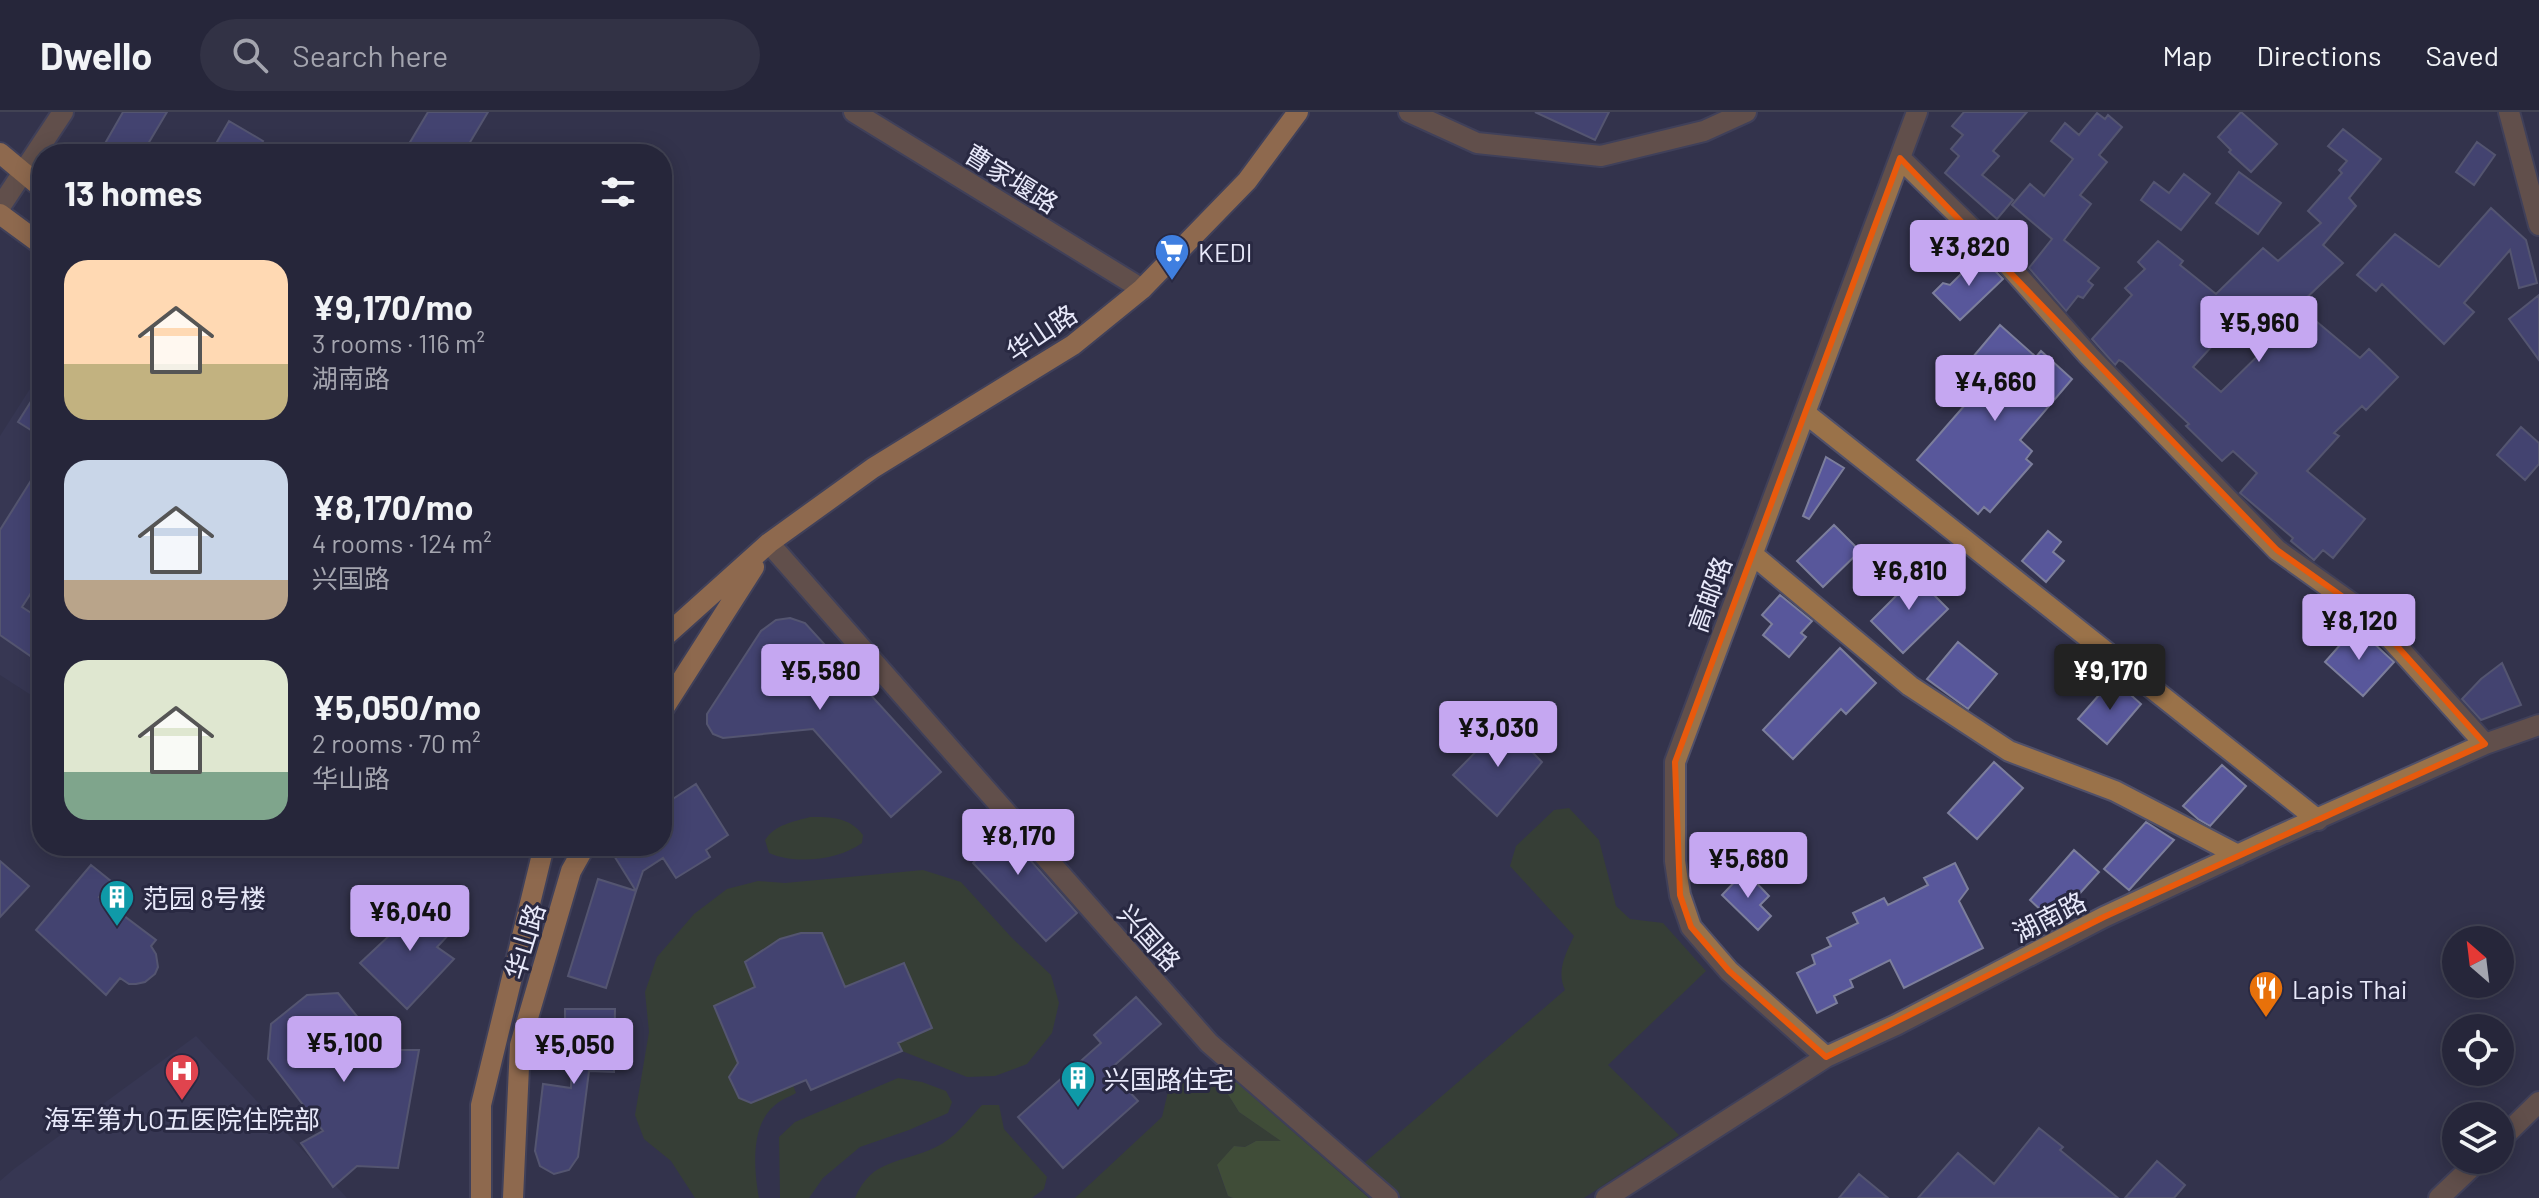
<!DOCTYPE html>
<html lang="en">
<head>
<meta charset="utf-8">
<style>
	body { margin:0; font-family:Barlow,"Noto Sans SC",sans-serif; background:#323245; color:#f1f3f6; height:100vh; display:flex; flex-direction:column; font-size:30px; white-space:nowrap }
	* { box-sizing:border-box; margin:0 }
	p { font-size:26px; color:#a4a5af }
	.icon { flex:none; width:44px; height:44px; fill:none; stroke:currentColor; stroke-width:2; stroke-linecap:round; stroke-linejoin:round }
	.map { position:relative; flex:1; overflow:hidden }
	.panel { position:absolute; left:32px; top:32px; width:640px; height:712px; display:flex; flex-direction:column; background:#26263a; border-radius:32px; box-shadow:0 4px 20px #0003,0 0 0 2px #424354 }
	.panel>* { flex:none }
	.needle { width:52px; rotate:332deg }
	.tools { position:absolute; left:2442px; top:814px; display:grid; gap:16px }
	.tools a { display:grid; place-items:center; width:72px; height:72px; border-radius:50%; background:#26263a; box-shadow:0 4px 20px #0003,0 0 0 2px #424354; font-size:40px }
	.price { position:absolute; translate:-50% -68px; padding:0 18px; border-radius:8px; background:#c5a7f1; color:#111; font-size:26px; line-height:52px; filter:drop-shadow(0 2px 4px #0008) }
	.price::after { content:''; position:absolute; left:50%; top:48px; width:24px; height:18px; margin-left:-12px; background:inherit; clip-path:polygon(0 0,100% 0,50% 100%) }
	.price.active { background:#222; color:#fff }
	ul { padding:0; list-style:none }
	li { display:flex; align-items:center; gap:24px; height:200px; padding:0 32px }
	li span { display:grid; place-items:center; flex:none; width:224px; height:160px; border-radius:24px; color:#555 }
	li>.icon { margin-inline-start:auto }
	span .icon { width:96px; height:96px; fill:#fffc; stroke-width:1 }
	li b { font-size:34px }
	h2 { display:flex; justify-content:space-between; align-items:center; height:96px; padding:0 32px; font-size:34px }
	header { display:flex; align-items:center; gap:48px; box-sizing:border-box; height:112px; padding:0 40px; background:#26263a; border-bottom:2px solid #424354 }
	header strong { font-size:38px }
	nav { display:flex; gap:44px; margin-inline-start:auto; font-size:28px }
	.search { width:560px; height:72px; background:#323245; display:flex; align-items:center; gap:20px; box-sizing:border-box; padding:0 28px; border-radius:44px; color:#a4a5af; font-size:30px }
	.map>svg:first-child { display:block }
	.built { fill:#3c3d5c }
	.green { fill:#3a4c1b }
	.forest { fill:#516d21 }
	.building { fill:#58579b; stroke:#7c7e9c; stroke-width:2; fill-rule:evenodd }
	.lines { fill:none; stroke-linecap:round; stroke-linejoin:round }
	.minor-casing { stroke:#505069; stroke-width:24 }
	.major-casing { stroke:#505069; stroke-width:24 }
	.minor { stroke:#9a7249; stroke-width:20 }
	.major { stroke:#fcab50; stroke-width:20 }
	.marked { fill:none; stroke:#e8590c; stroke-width:6; stroke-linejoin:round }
	.labels { text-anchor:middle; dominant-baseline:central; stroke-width:6; stroke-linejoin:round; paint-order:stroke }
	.street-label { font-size:26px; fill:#e8e9fa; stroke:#292942 }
	.poi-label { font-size:26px; fill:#e8e9fa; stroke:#292942; text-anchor:start }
</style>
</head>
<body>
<header>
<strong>Dwello</strong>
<div class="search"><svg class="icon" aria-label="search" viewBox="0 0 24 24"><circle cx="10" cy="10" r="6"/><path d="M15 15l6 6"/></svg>Search here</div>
<nav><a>Map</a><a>Directions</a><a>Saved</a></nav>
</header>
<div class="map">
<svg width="2539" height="1086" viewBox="0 0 2539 1086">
	<rect width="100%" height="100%" fill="#33334d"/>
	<path class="built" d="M42 258V590L0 563V324Z
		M196 924 347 1086H0V1069L14 1057Z"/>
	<path class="green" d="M1569 696 1599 728 1616 794 1630 807 1663 811 1706 859 1608 953 1679 1023 1584 1086H1402L1363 1052 1565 878C1556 859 1566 841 1574 824L1510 754 1516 734 1554 698Z
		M810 705C832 705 849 705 863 723L862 731C839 748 796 753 769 741L765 728C776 712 793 710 810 705Z
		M923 758 961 770 1012 826 1051 863 1059 891 1052 921 1027 952 995 964 967 965 902 939 898 931 932 916 904 851 845 875 822 821C790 821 770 830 745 850L755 875 714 894 738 951 729 965 739 986 751 991 793 973 796 981C789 985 780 988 774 994 750 1014 754 1059 759 1086H695L671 1049 644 1027 635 1003 649 920 645 880 657 845 694 802 727 777 758 769 785 771Z
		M1190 957 1216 963 1239 1000 1283 1030 1256 1029 1245 1035 1234 1034 1217 1054 1228 1084 1233 1086H1075L1162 1005 1171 967Z
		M898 966 922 970 946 979 952 990 948 1001 909 1018 860 1035 823 1066 809 1086H780L779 1025 795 1010Z
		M982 993H999L1004 1017 1047 1065 1044 1077 1032 1086H855C872 1046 901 1052 936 1035 954 1027 969 1007 982 993Z"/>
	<path class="forest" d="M1226 961 1369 1086H1233L1228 1084 1217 1053 1234 1034 1245 1035 1256 1029H1281L1239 1000 1216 963Z"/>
	<path class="building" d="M123 0H167L142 42H99Z
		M428 0H488L463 42H403Z
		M1535 0H1609L1595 28Z
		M1964 0H2027L1993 39 1999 44 1982 63 2013 88 1997 107 1945 61 1959 44 1951 37 1963 23 1952 14Z
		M2241 0 2277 32 2251 60 2229 40 2231 38 2218 25Z
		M2097 1 2105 7 2108 3 2122 15 2099 43 2107 50 2080 83 2091 92 2064 128 2099 156 2088 169 2093 173 2083 186 2078 184 2066 199 2029 156 2052 127 2012 93 2030 72 2044 84 2073 47 2051 29 2065 11 2079 23Z
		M229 9 263 29 255 42H210Z
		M2343 17 2381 47 2349 86 2356 94 2323 133 2343 151 2298 194 2360 246 2369 237 2398 265 2366 298 2362 294 2334 321 2339 324 2307 359 2365 407 2333 446 2323 438 2314 448 2291 429 2293 426 2240 381 2257 361 2233 339 2222 349 2186 314 2189 312 2123 250 2119 248 2115 253 2092 227 2132 183 2125 176 2145 157 2138 150 2158 129 2183 149 2180 153 2216 182 2263 136 2278 149 2321 111 2308 99 2342 61 2339 58 2347 49 2328 34ZM2249 199 2276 226 2221 280 2193 255 2223 222 2226 224Z
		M2477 30 2495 43 2474 73 2456 60Z
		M2239 60 2281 91 2258 122 2216 91Z
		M2184 62 2210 82 2181 118 2141 88 2154 70 2169 81Z
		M2491 96 2526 128 2537 171 2519 176 2510 138 2464 191 2474 200 2444 232 2382 172 2376 179 2357 163 2395 122 2439 155Z
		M1980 143 2003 167 1960 208 1933 181 1943 171 1950 173Z
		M2539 183V248L2509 207Z
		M2000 213 2036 245 2041 239 2072 267 2020 328 2032 339 2026 347 2032 352 1990 400 1984 395 1978 402 1917 348 1992 262 1973 245Z
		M42 272V325L18 310Z
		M2521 315 2539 331V352L2525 368 2497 343Z
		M1826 345 1844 356 1809 407 1803 404Z
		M42 351V464L22 495 42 508V552L0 523V418Z
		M1834 413 1860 439 1823 475 1797 449Z
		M2048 419 2061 430 2053 440 2064 449 2046 470 2022 449Z
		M1908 457 1948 497 1903 541 1871 509 1900 480 1892 473Z
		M1780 483 1812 509 1801 521 1806 525 1789 545 1763 523 1772 512 1762 503Z
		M790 506 805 511 941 660 891 705 813 617 723 626 713 622 707 612V602L761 519 776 508Z
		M2356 515 2394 550 2363 584 2325 550Z
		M1958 530 1997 562 1968 597 1927 567Z
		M1840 536 1876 571 1846 602 1841 597 1793 647 1763 618Z
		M2502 551 2521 593 2481 608 2462 587 2481 567Z
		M2113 567 2141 592 2107 632 2078 607Z
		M1504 611 1542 650 1497 704 1453 663Z
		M1994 650 2023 676 1977 727 1948 701Z
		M2222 653 2246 674 2210 714 2198 707 2183 694Z
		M696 672 728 723 706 738 710 745 676 766 663 746 643 759 636 779 608 734H662V694Z
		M986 698 1077 801 1046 829 973 751 979 745 965 728 967 717Z
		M2146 710 2174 728 2129 778 2104 757Z
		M2074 738 2099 760 2054 810 2030 788Z
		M0 749 29 774 0 805Z
		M1955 751 1968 777 1959 789 1983 836 1904 876 1890 848 1850 868 1853 875 1834 884 1837 891 1817 901 1797 861 1815 852 1812 843 1831 834 1827 826 1858 811 1853 801 1884 786 1888 793 1928 773 1924 766Z
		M91 753 112 770 99 785 156 828 151 834 156 842 158 855 155 862 145 870 136 872H129L120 866 106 883 36 818Z
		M1745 759 1769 784 1760 793 1771 804 1758 818 1722 783Z
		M598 767 636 779 606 876 568 864Z
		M425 787 454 817 437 835 454 847 407 897 360 851 391 822 381 812 395 793 408 805Z
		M801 821H822L845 875 904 851 932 916 898 931 902 939 811 978 806 968 751 991 739 986 729 965 738 951 714 894 755 875 745 850 780 827Z
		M338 881 369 919 375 914 394 938H419L398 1056 357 1054 333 1075 301 1031 323 1019 268 947 271 912 307 883Z
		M1136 885 1161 912 1109 958 1138 989 1063 1056 1018 1005 1101 931 1094 923Z
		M565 897H615L614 960 589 959 578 1045 569 1058 554 1062 540 1054 535 1039 543 972 571 976 572 933H558V909H565Z
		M2039 1016 2063 1035 2060 1038 2118 1086H1918L1958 1041 1994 1072Z
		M2157 1049 2185 1073 2174 1086H2125Z
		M1859 1062 1888 1086H1839Z"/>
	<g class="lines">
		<g class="minor-casing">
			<path id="minor" d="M854 0 1142 177
				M1409 0 1477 31 1601 44 1704 19 1746 0
				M2509 0 2539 113
				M1900 46 2004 148 2089 244 2277 438 2371 505 2485 632
				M0 95 63 0
				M1805 301 2318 708
				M769 431 1209 931 1388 1086
				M1752 442 1910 574 2009 639 2115 679 2238 743
				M1826 945 1729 859 1691 815 1680 783 1675 749V650L1917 0
				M2500 1028 2539 990
				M1606 1086 1826 945 1896 913 2104 805 2276 725 2485 632 2539 613
				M2439 1086 2479 1048"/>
		</g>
		<g class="major-casing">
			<path id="major" d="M0 41 42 76
				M0 102 42 133
				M662 527 769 431 873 356 1073 233 1142 177 1247 69 1298 0
				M662 599 754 455
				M481 1086V993L544 734
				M513 1086 520 933 571 759 585 734"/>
		</g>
		<use href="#minor" class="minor"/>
		<use href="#major" class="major"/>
	</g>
	<path d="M0 0H2539V1086H0ZM1900 46 2277 438 2371 505 2485 632 2104 805 1826 945 1729 859 1691 815 1680 783 1675 650Z" fill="#33334d" fill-opacity=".55" fill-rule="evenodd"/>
	<path class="marked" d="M1900 46 2277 438 2371 505 2485 632 2104 805 1826 945 1729 859 1691 815 1680 783 1675 650Z"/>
	<defs>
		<g id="supermarket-pin" transform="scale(1.8)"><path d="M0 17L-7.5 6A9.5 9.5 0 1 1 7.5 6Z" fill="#3f7fe0" stroke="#292942"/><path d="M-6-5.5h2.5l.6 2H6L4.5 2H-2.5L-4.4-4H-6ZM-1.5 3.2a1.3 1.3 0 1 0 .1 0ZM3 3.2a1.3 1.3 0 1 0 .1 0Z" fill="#fff"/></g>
		<g id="building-pin" transform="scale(1.8)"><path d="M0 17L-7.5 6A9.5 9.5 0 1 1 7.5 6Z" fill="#0f9aa8" stroke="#292942"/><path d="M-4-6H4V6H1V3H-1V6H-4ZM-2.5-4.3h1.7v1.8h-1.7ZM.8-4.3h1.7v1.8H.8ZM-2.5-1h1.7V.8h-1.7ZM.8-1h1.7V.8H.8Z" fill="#fff"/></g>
		<g id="restaurant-pin" transform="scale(1.8)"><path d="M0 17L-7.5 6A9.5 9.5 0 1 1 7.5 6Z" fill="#e8710a" stroke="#292942"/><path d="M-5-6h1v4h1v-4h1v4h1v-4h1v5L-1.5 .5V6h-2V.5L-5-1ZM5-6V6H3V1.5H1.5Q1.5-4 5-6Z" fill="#fff"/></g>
		<g id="hospital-pin" transform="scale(1.8)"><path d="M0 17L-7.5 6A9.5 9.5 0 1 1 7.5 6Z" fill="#e0444e" stroke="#292942"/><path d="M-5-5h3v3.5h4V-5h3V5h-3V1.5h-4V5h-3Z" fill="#fff"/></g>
	</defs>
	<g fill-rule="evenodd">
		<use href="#supermarket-pin" x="1172" y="139"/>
		<use href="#building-pin" x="117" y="785"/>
		<use href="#restaurant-pin" x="2266" y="876"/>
		<use href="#hospital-pin" x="182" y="959"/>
		<use href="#building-pin" x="1078" y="966"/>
	</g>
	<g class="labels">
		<g class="street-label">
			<text transform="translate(1012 66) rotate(32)">曹家堰路</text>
			<text transform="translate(1041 220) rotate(-34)">华山路</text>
			<text transform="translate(1709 482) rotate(-70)">高邮路</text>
			<text transform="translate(2049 804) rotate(-27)">湖南路</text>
			<text transform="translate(1150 825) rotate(48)">兴国路</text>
			<text transform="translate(524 829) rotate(-73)">华山路</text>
		</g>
		<g class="poi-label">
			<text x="1198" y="139">KEDI</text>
			<text x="143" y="785">范园 8号楼</text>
			<text x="2292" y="876">Lapis Thai</text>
			<text x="1104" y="966">兴国路住宅</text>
			<text x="182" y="1006" text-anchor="middle">海军第九O五医院住院部</text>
		</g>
	</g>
</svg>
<div class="tools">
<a><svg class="needle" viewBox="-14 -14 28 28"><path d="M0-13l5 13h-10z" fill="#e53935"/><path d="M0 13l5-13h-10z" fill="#a4a5af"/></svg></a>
<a><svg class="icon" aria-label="locate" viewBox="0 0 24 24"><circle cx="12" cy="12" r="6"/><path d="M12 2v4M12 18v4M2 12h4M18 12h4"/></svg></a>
<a><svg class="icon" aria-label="layers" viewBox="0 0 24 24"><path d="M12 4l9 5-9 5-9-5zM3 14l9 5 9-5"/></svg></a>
</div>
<b class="price" style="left:1969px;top:176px">¥3,820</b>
<b class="price" style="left:2259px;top:252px">¥5,960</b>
<b class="price" style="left:1995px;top:311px">¥4,660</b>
<b class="price" style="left:1909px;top:500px">¥6,810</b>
<b class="price" style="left:2359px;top:550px">¥8,120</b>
<b class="price" style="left:820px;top:600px">¥5,580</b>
<b class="price active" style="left:2110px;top:600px">¥9,170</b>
<b class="price" style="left:1498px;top:657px">¥3,030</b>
<b class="price" style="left:1018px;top:765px">¥8,170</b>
<b class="price" style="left:1748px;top:788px">¥5,680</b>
<b class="price" style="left:410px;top:841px">¥6,040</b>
<b class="price" style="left:344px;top:972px">¥5,100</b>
<b class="price" style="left:574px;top:974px">¥5,050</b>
<section class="panel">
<h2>13 homes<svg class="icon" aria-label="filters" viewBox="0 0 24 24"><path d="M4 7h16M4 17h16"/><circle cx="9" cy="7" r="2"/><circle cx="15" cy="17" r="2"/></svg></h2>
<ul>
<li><span style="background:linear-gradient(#ffd9b3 65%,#c2b280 0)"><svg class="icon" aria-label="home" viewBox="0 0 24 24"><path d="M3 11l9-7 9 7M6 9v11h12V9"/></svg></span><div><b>¥9,170/mo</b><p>3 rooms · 116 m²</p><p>湖南路</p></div></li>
<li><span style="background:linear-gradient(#c9d6e8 75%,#b9a48a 0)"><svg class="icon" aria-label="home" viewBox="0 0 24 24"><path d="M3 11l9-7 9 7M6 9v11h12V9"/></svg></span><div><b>¥8,170/mo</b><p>4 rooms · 124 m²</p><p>兴国路</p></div></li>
<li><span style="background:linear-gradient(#dfe7d0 70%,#7fa58c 0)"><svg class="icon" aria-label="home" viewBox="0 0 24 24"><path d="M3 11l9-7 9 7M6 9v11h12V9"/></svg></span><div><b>¥5,050/mo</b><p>2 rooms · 70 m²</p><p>华山路</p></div></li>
</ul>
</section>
</div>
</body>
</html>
